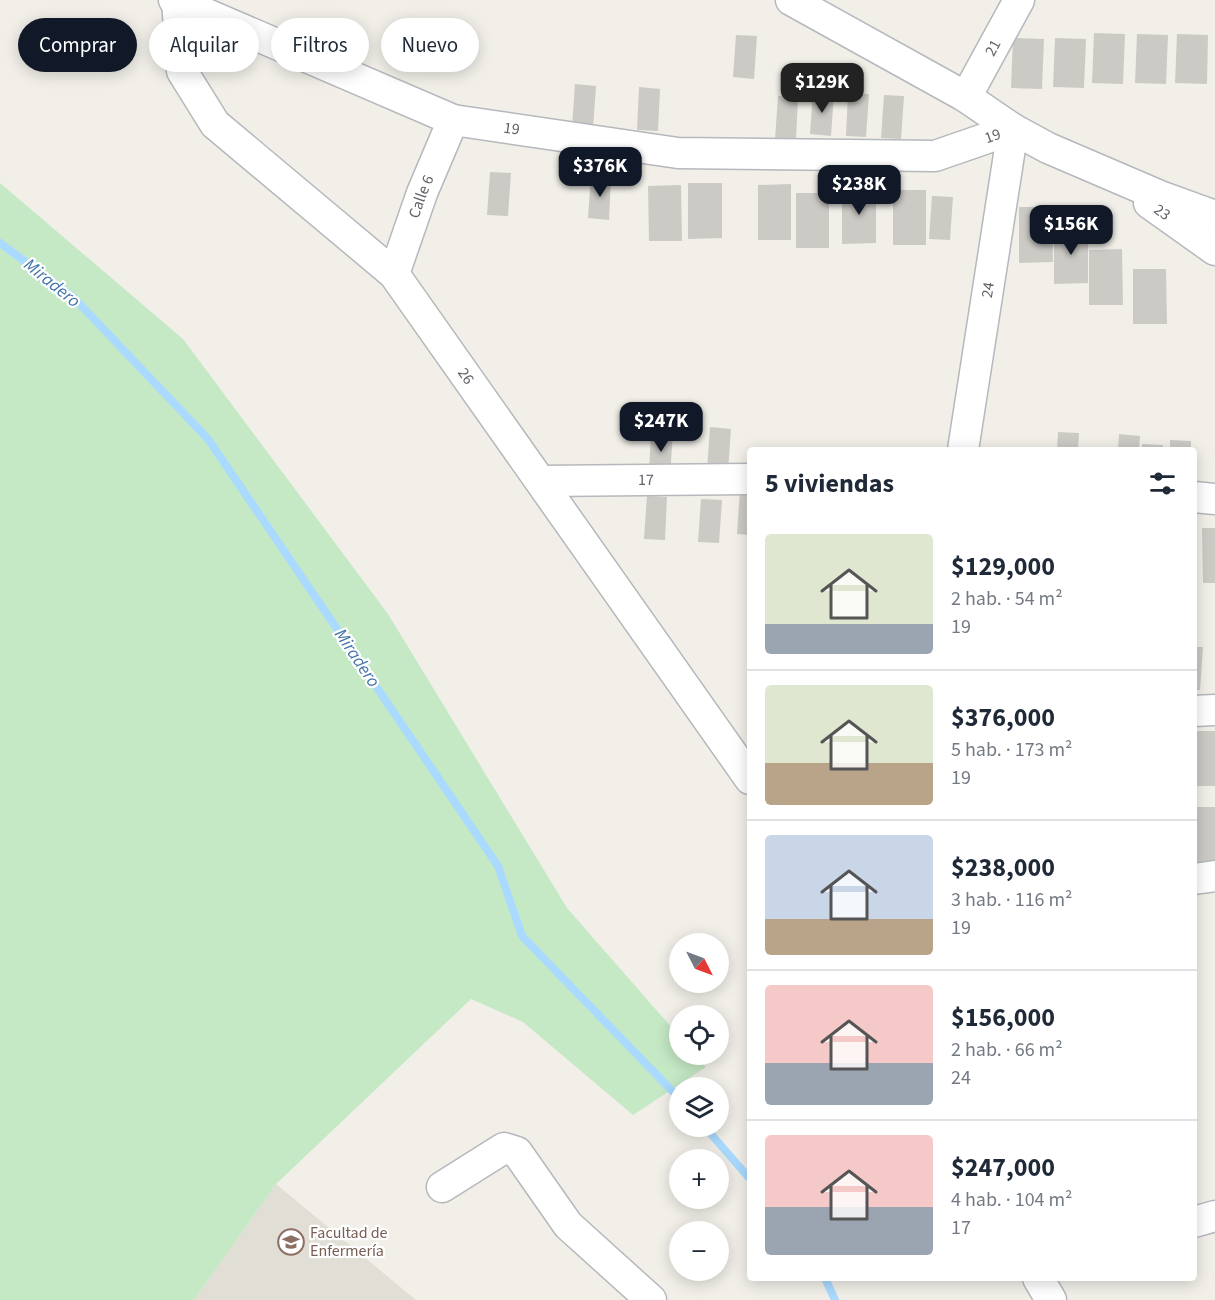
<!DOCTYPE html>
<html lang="es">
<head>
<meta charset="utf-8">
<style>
	body { margin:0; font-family:"Source Sans 3",sans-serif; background:#f2f2f3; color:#1f2937; height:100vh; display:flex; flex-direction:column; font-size:22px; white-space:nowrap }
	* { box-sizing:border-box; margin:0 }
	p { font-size:20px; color:#747a83 }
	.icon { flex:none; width:33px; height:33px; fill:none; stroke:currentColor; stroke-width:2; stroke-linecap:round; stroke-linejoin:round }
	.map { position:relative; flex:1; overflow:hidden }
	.details { position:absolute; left:747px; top:447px; width:450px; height:834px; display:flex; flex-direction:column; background:#fff; border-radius:6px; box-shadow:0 3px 15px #0003 }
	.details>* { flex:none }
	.hud { position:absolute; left:18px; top:18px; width:570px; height:54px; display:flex; gap:12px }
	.needle { width:39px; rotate:132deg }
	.controls { position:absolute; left:669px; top:933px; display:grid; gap:12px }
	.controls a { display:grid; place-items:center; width:60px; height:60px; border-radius:50%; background:#fff; box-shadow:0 3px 15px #0003; font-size:30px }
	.price { position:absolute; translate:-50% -51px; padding:0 14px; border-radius:12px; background:#111827; color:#fff; font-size:20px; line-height:39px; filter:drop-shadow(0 2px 3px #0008) }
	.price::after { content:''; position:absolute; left:50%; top:36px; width:18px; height:14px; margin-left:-9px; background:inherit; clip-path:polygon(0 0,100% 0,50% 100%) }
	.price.selected { background:#222; color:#fff }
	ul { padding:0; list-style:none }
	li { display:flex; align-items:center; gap:18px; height:150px; padding:0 18px }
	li+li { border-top:2px solid #e0e1e3 }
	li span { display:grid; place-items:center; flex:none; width:168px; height:120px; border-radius:6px; color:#555 }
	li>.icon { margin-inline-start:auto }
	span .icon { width:72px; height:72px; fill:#fffc; stroke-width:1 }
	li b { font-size:26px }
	h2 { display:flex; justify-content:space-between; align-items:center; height:72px; padding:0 18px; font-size:26px }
	.pill { padding:0 21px; border-radius:27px; background:#fff; box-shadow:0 3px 15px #0003; font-size:21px; line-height:54px }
	.pill.selected { background:#111827; color:#fff }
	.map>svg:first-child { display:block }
	.education { fill:#e1ded6 }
	.green { fill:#c5e8c5 }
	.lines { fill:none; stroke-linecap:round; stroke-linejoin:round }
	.stream { stroke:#aadaff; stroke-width:8 }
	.building { fill:#cccac5 }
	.minor-casing { stroke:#b5b8bc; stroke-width:33 }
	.minor { stroke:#fff; stroke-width:30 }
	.labels { text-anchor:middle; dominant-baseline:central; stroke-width:4.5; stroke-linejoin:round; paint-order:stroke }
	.street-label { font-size:16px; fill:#5f6368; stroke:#fff }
	.education-label { font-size:16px; fill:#785e54; stroke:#fff; text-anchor:start }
	.water-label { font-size:18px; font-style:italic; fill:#4174aa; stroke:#fff }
</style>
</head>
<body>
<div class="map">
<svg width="1215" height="1300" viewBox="0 0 1215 1300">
	<rect width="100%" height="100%" fill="#f1efe8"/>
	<path class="education" d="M276 1184 416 1300H194Z"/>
	<path class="green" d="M0 183 183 339 388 614 567 908 679 1036 680 1054 696 1055 706 1067 633 1115 523 1022 471 999 276 1184 194 1300H0Z"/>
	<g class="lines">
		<path class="stream" d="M0 243 73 297 208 439 498 866 522 936 680 1099
			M704 1126 750 1179
			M825 1278 835 1300"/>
	</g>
	<path class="building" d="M1094 33 1125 34 1123 84 1092 83Z
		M1137 34 1168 35 1166 84 1135 83Z
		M1177 34 1208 35 1207 84 1175 83Z
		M736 35 757 36 754 79 733 77Z
		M1013 38 1044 39 1042 89 1011 88Z
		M1055 38 1086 39 1084 88 1053 87Z
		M575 84 596 86 593 128 572 127Z
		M639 87 660 89 658 131 637 130Z
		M813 91 834 93 831 136 810 134Z
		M848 93 869 94 866 137 846 136Z
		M884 95 904 96 901 139 881 138Z
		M778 96 798 97 796 140 775 139Z
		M490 172 511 173 508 216 487 215Z
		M591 175 611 177 609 220 588 218Z
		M688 183H722V238L688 239Z
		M791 184V240H758V185Z
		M681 185 682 241H649L648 186Z
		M876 188V243L842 244V189Z
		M893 190H926V245H893Z
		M796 193H829V248H796Z
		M932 196 953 197 950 240 929 239Z
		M1019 207H1052L1053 262 1019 263Z
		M1054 228H1088V283L1054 284Z
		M1122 249 1123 305H1089V250Z
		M1133 269H1166L1167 324H1133Z
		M710 427 731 429 728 471 707 470Z
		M651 431 673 433 670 475 649 474Z
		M1058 432 1079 433 1078 450H1057Z
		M1119 434 1140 436 1139 450H1118Z
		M1170 440 1191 441V450H1170Z
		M1142 444 1163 445V450H1142Z
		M740 491 750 492V535L737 534Z
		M647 496 667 497 665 540 644 539Z
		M701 499 722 500 719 543 698 542Z
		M1202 528H1215V583H1203Z
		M1194 647H1203L1200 690H1194Z
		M1194 731H1215V786H1194Z
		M1194 807H1215V862H1194Z"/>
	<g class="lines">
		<g class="minor-casing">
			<g id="minor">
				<path id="s1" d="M174 0 453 120 678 153 935 156 1013 129"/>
				<path id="s2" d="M177 0 182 71 215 124 394 274 750 779"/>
				<path d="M791 0 966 97 1013 129 1048 148 1160 196 1215 216"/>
				<path id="s3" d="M966 97 1019 0"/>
				<path id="s4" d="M1149 203 1215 250"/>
				<path id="s5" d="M394 274 422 193 453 120"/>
				<path id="s6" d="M963 450 1013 129"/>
				<path id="s7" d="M541 481 750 479"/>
				<path d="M1194 497 1215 499"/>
				<path d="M1194 711 1215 710"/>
				<path d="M1194 879 1215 876"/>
				<path d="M442 1187 504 1148 517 1152 568 1225 651 1300"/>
				<path d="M1194 1222 1215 1216"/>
				<path d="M1038 1278 1051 1300"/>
			</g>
		</g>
		<use href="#minor" class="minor"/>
	</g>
	<defs>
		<g id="university-ring" transform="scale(1.35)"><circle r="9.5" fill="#fff" stroke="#8d6e63" stroke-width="1.5"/><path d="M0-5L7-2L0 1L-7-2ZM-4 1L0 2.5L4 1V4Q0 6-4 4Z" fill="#8d6e63"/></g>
	</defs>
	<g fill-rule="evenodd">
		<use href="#university-ring" x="291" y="1242"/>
	</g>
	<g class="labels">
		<g class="street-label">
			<text stroke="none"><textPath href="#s3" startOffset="56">21</textPath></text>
			<text stroke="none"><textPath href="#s1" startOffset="363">19</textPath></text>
			<text stroke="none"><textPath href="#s1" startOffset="849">19</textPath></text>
			<text stroke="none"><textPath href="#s5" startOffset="82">Calle 6</textPath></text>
			<text stroke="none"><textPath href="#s4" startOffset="16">23</textPath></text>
			<text stroke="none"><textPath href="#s6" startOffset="162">24</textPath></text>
			<text stroke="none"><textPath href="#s2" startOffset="492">26</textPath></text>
			<text stroke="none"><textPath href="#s7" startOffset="105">17</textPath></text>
		</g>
		<g class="education-label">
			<text x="310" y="1233">Facultad de<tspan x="310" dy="18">Enfermería</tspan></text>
		</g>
		<g class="water-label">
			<text transform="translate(52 283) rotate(39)">Miradero</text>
			<text transform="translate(357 658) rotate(56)">Miradero</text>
		</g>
	</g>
</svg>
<div class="controls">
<a><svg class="needle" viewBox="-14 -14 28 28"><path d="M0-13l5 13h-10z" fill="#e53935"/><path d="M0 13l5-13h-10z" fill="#747a83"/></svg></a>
<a><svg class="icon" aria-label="locate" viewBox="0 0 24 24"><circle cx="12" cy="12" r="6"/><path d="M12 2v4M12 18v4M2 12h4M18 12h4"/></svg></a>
<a><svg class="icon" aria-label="layers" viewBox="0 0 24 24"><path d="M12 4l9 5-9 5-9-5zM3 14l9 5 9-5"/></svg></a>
<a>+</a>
<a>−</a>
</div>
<b class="price selected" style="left:822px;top:114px">$129K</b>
<b class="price" style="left:600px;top:198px">$376K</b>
<b class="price" style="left:859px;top:216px">$238K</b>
<b class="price" style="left:1071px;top:256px">$156K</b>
<b class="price" style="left:661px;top:453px">$247K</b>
<div class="hud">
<a class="pill selected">Comprar</a>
<a class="pill">Alquilar</a>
<a class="pill">Filtros</a>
<a class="pill">Nuevo</a>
</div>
<section class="details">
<h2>5 viviendas<svg class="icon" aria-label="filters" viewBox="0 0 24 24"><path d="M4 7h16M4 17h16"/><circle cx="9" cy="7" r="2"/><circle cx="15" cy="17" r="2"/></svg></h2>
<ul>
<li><span style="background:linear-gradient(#dfe7d0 75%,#9aa5b1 0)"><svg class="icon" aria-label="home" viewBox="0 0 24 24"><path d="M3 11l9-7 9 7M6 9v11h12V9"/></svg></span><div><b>$129,000</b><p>2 hab. · 54 m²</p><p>19</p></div></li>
<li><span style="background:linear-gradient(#dfe7d0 65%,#b9a48a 0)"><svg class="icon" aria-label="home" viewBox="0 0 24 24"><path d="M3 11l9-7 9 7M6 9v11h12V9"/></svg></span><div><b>$376,000</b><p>5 hab. · 173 m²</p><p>19</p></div></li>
<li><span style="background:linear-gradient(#c9d6e8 70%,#b9a48a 0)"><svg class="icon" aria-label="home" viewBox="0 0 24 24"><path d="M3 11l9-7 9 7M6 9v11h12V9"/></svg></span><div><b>$238,000</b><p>3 hab. · 116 m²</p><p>19</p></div></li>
<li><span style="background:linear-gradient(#f6c9c9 65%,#9aa5b1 0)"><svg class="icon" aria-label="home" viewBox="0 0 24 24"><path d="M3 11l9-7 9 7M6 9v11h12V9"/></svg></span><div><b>$156,000</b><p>2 hab. · 66 m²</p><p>24</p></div></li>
<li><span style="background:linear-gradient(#f6c9c9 60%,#9aa5b1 0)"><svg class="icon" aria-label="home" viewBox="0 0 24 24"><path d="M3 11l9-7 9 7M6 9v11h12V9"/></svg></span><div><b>$247,000</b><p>4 hab. · 104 m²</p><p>17</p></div></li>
</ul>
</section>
</div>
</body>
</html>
